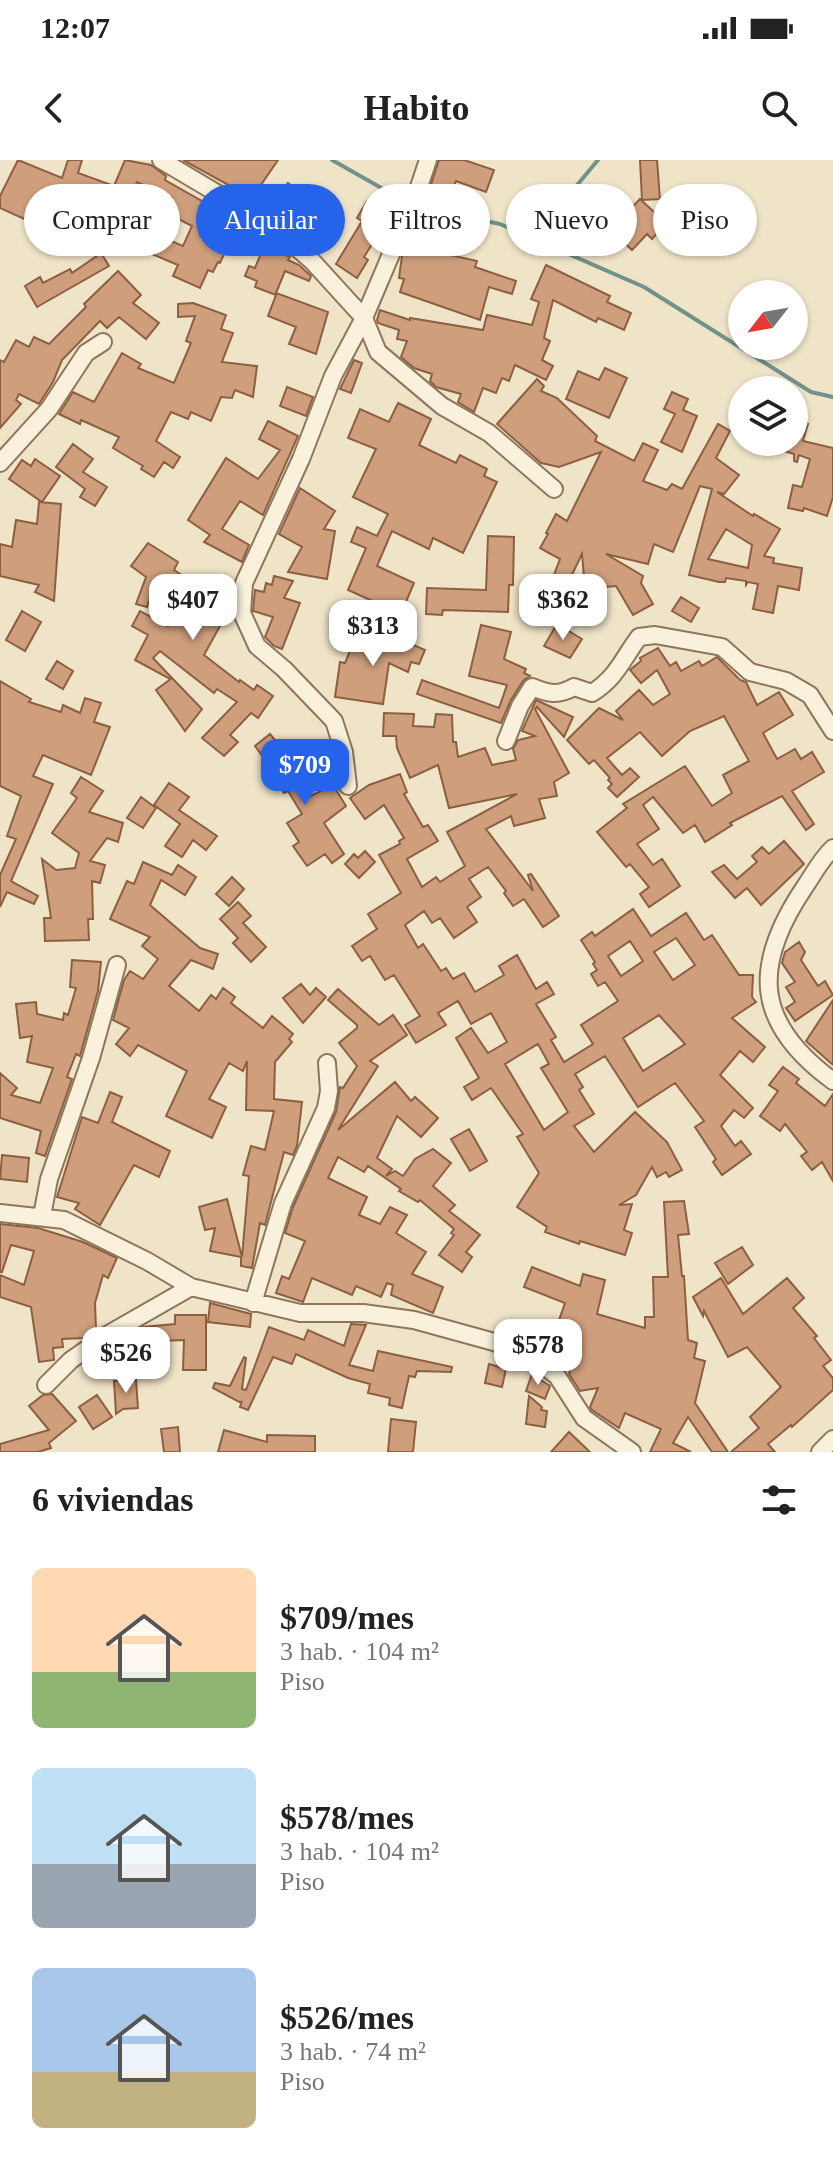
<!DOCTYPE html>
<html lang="es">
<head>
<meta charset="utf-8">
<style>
	body { margin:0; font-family:"Times New Roman",serif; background:#f6f6f6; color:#222; height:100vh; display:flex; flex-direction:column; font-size:30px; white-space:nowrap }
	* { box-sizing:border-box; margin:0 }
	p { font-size:26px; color:#767676 }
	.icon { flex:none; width:44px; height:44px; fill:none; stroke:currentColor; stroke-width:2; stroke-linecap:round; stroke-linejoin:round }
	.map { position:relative; height:1292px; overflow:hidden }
	.sheet { display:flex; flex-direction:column; background:#fff; flex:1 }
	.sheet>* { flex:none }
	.hud { position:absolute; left:24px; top:24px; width:786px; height:72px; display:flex; gap:16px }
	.needle { width:52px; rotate:239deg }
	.buttons { position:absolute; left:728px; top:120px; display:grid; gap:16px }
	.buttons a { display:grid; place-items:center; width:80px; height:80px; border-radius:50%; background:#fff; box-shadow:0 2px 6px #0004; font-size:40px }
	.price { position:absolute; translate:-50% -68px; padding:0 18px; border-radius:16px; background:#fff; color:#222; font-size:26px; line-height:52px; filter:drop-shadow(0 2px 4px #0008) }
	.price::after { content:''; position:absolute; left:50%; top:48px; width:24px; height:18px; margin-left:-12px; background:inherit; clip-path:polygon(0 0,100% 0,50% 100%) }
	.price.selected { background:#2563eb; color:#fff }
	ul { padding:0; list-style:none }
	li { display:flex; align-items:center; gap:24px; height:200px; padding:0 32px }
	li span { display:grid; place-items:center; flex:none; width:224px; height:160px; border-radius:12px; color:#555 }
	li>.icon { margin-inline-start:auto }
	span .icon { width:96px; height:96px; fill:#fffc; stroke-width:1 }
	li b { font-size:34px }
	h2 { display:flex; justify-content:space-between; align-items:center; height:96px; padding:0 32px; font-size:34px }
	.pill { padding:0 28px; border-radius:36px; background:#fff; box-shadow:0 2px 6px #0004; font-size:28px; line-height:72px }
	.pill.selected { background:#2563eb; color:#fff }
	.status { display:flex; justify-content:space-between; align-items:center; height:56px; padding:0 40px; background:#fff; direction:ltr }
	.status svg { height:22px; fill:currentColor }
	header { display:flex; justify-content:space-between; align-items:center; height:104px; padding:0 32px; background:#fff; font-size:36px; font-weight:700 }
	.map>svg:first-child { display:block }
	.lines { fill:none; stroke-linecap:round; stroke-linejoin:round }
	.stream { stroke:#6f938a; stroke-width:4 }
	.building { fill:#cf9f7d; stroke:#8d5f41; stroke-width:2; fill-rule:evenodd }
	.minor-casing { stroke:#8d765c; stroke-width:20 }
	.minor { stroke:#faf1dc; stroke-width:16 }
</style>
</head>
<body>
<div class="status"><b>12:07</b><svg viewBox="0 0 49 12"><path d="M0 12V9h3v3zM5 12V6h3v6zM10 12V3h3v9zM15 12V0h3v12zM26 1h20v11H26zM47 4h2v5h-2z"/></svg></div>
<header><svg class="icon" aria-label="back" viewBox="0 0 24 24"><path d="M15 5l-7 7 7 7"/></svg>Habito<svg class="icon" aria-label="search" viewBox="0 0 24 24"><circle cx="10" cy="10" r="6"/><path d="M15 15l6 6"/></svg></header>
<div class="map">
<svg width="833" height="1292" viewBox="0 0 833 1292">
	<rect width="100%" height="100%" fill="#f0e4c8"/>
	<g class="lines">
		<path class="stream" d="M332 0 408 43
			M416 47 442 61 459 65 481 60 500 64 644 127 811 232 833 237
			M533 78 598 0"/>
	</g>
	<path class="building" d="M18 0 62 18 68 0H82L78 13 114 26 125 0 151 5 166 16 165 20 214 48 200 76 227 88 220 103 218 102 213 112 208 110 200 128 173 116 178 105 140 89 147 71 183 86 192 66 165 52 172 38 137 22 130 38 113 30 108 50 78 39 72 55 53 48 44 68 0 48V36Z
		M183 0H278L252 38Z
		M439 0H464L494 10 486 32 456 21 446 45 427 37Z
		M640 0H657L660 39 642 40Z
		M288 23 302 34 286 55 292 59 288 65 267 50Z
		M640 39 666 63 652 79 647 74 632 90 610 70Z
		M367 41 390 56 364 97 368 100 357 118 336 104 362 61 357 58Z
		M410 77 425 82 423 89 477 101 475 107 516 121 512 134 489 127 480 160 400 132 404 119 399 118 402 96Z
		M264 86 290 97 288 100 299 105 311 116 309 121 285 111 276 133 328 152 316 194 289 184 296 167 268 156 276 135 255 127 257 121 245 116 249 106 255 108Z
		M101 93 109 106 37 147 25 126 40 117 43 123 70 109 72 113Z
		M546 105 610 136 607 142 631 153 624 170 598 158 596 162 553 140 544 178 550 181 542 200 553 206 546 220 515 205 509 221 502 218 496 233 483 228 474 252 458 242 461 234 436 227 430 221 432 214 414 208 401 197 407 181 397 179 399 170 378 163 377 160 380 150 410 160V158L483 170 487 155 532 165 539 142 531 139Z
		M118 111 141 135 133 143 159 163 146 179 119 157 107 168 100 161 62 200 53 222 39 244 19 234 16 240 21 244 0 268V200L4 202 16 180 29 187 34 177 49 184 86 147 84 144Z
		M193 143 226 155 221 169 233 173 222 202 257 206 253 237 235 230 232 238 221 237 211 261 191 252 188 259 171 252 156 281 180 297 173 308 164 302 154 317 141 309 143 306 113 288 119 277 81 260 80 264 59 254 73 232 94 242 122 193 141 204 138 208 174 223 191 183 186 181 195 156 178 157V144Z
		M354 200 362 203 351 233 340 229Z
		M605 208 627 218 609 258 566 239 578 211 599 220Z
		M537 219 544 226 541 231 557 238 597 276 595 281 634 301 643 283 658 290 643 321 667 330 672 324 682 329 718 264 730 271 716 298 739 315 724 334 717 332 753 356 754 354 780 369 764 396 774 398 773 403 802 408 799 430 778 426 773 453 753 449 758 424 748 422 746 425V421L726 418 725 422H719L689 415 712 329 700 326 673 392 654 384 648 404 606 394 643 416 641 423 653 444 633 455 616 426 585 429 582 394 556 448 540 441 550 425 560 399 540 388 548 374 546 373 556 354 567 361 601 292 559 307 541 303 497 264ZM726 369 752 385 748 408 708 399Z
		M287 227 313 237 306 256 280 246Z
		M672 232 688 239 683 250 697 256 682 292 661 282 675 254 664 249Z
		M398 243 431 259 419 285 456 303 460 295 487 309 484 316 497 322 463 393 433 378 429 389 392 371 377 406 414 423 397 463 384 458 388 448 348 430 366 388 351 382 357 367 377 376 388 354 353 337 376 289 348 278 360 249 389 262Z
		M794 260 808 264 803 281 833 288V337L827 356 804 348 803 351 788 348 793 325 802 327 810 299 799 295 797 302 794 301V294L765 285 766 282H794Z
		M268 261 298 276 263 355 240 341 222 369 249 385 242 402 204 382 210 375 188 360 226 298 258 319 280 290 259 279Z
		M73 284 93 299 83 312 107 327 95 346 80 337 85 329 56 307Z
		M35 299 60 316 42 342 9 319 22 300 31 306Z
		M300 328 335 351 324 369 335 371 327 419 288 412 302 387 279 374Z
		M39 342 61 344 54 441 35 432 39 425 0 416V384L12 387 16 360 37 364Z
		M488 376 514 377 513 425H509L508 452 443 450 442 455 426 454 427 428 486 430Z
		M148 383 178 402 174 410 183 416 179 422 204 437 210 424 232 435 231 446 204 495 239 522 240 520 254 530 257 525 273 536 258 558 251 553 230 575 238 582 224 596 202 578 237 542 217 529 214 533 160 491 153 498 171 517 170 519 135 500 148 475 132 466 140 451 168 466 180 438 155 422 147 447 136 444 146 417 131 406Z
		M274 416 293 421 284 438 300 443 282 489 274 486 265 477 273 457 253 451 255 430 264 432 266 423 272 425Z
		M681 437 699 448 691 462 672 451Z
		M22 451 41 462 25 491 6 480Z
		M339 452 361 464 352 482 330 471Z
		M557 464 582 479 570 498 544 486Z
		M481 465 511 472 504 499 526 509 524 513 530 516 523 521 511 540 501 563 417 534 422 520 499 548 507 525 469 516Z
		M357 474 386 486 391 475 425 490 419 504 411 502 408 512 389 503 383 544 335 537 340 502 345 503Z
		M658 488 670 506 676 502 681 511 699 501 702 506 717 497 740 520 746 522 757 545 779 532 793 555 763 573 777 599 795 589 801 599 812 592 824 612 792 631 814 664 806 670 782 636 730 663 732 665 705 682 695 665 683 673 653 637 643 645 659 669 637 684 653 705 662 699 680 726 649 747 640 734 649 727 630 704 626 707 597 672 627 648 623 644 685 606 712 646 732 633 723 615 749 601 724 556 690 571 662 596 640 572 607 598 622 615 630 608 639 617 617 637 608 628 612 624 608 620 610 618 594 600 589 604 567 580 599 548 623 560 616 551 639 530 653 545 670 534 657 510 641 523 630 510 641 501 640 498Z
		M57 501 73 511 63 529 46 519Z
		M172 518 202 549 185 571 156 530Z
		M0 521 31 539 29 542 61 552 63 545 80 553 85 538 101 543 94 562 110 567 91 615 43 595 33 616 53 624 11 721 38 736 34 744 7 732 0 747V715L16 679 7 676 21 636 0 626Z
		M536 540 573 557 564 577 537 547 535 549 569 613 554 622 557 636 539 639 545 658 514 666 511 656 486 669 533 731 528 715 531 714 559 756 543 767 524 739 513 746 504 733 506 731 488 707 469 719 481 737 467 747 477 762 454 778 440 758 432 763 424 751 405 765 418 788 423 784 441 811 446 808 453 819 464 813 475 832 504 815 499 806 517 795 536 829 547 822 554 834 536 844 556 877 551 880 564 902 593 884 581 865 618 841 605 822 598 826 591 814 597 810 593 804 595 802 581 780 592 772 595 776 633 749 651 776 686 753 704 780 712 775 739 815H753L752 837 756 842 732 858 765 887 753 902 740 891 720 915 753 948 744 958 734 950 721 966 735 986 741 981 751 994 722 1015 713 1002 716 999 695 967 704 961 675 923 638 947 605 896 575 914 583 927 579 930 594 954 574 966 594 992 635 952 667 982 682 1010 669 1017 666 1012 657 1017 652 1007 636 1035 619 1045 632 1044 624 1070 632 1073 625 1095 580 1081 579 1084 545 1072 547 1067 517 1047 539 1013 517 977 523 974 491 928 472 940 464 927 479 918 456 878 471 868 488 893 507 882 491 853 471 864 458 841 438 853 446 865 416 883 405 865 420 856 394 815 385 820 370 796 362 801 352 786 377 769 368 754 401 733 379 695 400 684 399 681 404 678 384 645 365 659 350 638 369 625 400 614 407 632 404 634 423 667 428 665 438 681 407 699 422 727 436 717 440 722 465 706 447 672 517 634 449 648 438 605 410 618 397 588 396 576H383L384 553 414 554 413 566 434 567 436 554 452 555 453 582H456L458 597 485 588 492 605 516 600 513 589 518 580 535 576 522 571ZM676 778 695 805 673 820 654 792ZM630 781 643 801 621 816 608 796ZM659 855 685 884 643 911 623 878ZM538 884 549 904 541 908 568 952 544 970 505 904Z
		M270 574 283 590 281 592 309 637 333 625 346 646 324 663 344 694 332 703 325 694 307 706 293 686 299 682 287 663 302 654 288 631 284 633 278 624 274 626 265 611 271 608 255 586Z
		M81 617 103 631 89 652 123 663 118 682 107 678 90 701 105 705 100 723 92 721 93 759H88L89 780 45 781 44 758H51L42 699 56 710 75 708 79 693 52 673 77 638 71 633Z
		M169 623 189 637 179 650 217 676 206 690 193 680 182 697 165 686 180 664 154 645Z
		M141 637 156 648 143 668 127 658Z
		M784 681 804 704 761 745 747 728 735 738 712 712 724 705 737 719 757 702 752 696 762 687 769 694Z
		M365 691 375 702 359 718 345 704 354 694 358 698Z
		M143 702 172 715 178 705 196 717 185 735 161 720 150 745 200 788 218 794 213 809 191 800 169 826 199 851 211 835 216 839 223 828 235 837 231 843 263 868 272 856 293 874 289 879 292 882 275 902 274 939 302 942 297 986 293 995 284 992 265 1065 260 1063 252 1108 241 1106V1097L210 1091 215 1068 205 1070 199 1047 227 1039 242 1097 249 1016 243 1015 251 986 265 990 274 951 246 950 247 901 243 911 229 903 209 939 226 947 212 978 166 956 187 911 138 885 130 896 116 884 129 868 113 860 124 820 130 811 143 819 158 799 142 786 150 777 110 759 127 721 134 724Z
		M232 717 244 729 229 746 216 734Z
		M238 742 251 756 243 763 266 787 251 802 233 783 238 778 220 759Z
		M799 782 805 792 801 800 818 826 825 821 833 835 795 861 786 848 795 842 786 827 795 822 782 803 785 792Z
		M72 800 101 802 98 831 80 896 76 894 67 917 72 919 45 996 36 993 41 971 0 958V913L17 928 11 935 40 943 53 908 27 902 32 876 20 878 16 844 36 842 37 854 63 860 64 853 68 855 76 828 70 827Z
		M301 824 310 835 316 828 326 837 303 863 283 838Z
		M338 829 379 865 393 855 407 875 370 901 378 906 338 970 395 922 411 941 415 937 438 958 421 977 397 956 377 998 392 1009 386 1016 395 1011 403 1016 415 999 433 989 451 1003 433 1026 455 1045 449 1051 480 1075 466 1092 472 1097 462 1112 439 1095 454 1075 451 1073 454 1069 420 1040 418 1042 399 1031 401 1029 368 1006 364 1012 338 997 328 1018 367 1037 359 1055 380 1064 390 1047 407 1055 396 1073 426 1092 412 1114 443 1127 433 1153 391 1135 393 1125 387 1123 381 1137 356 1126 352 1135 312 1118 303 1142 276 1133 282 1116 289 1119 305 1081 285 1073 293 1047 336 952 340 927 343 928 357 906 339 883 357 868V865L328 840Z
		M833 840V905L806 881Z
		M783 907 799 919 796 923 825 946 833 934V1021L822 1002 812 1010 801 996 807 992 785 964 780 971 760 956 778 931 769 925Z
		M110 932 122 937 112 962 170 991 159 1017 134 1005 100 1065 75 1049 79 1043 57 1037 82 957 98 963Z
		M469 969 487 1001 470 1011 451 979Z
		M2 995 29 998 27 1022 0 1019Z
		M684 1041 689 1074 678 1075 682 1116H684L688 1180 697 1183 694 1198 705 1201 695 1243 728 1292H712L688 1257 673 1283 691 1292H650L661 1269 625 1253 619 1268 592 1250 590 1247 598 1228 580 1231 569 1214 578 1174 557 1166 565 1143 524 1127 532 1107 580 1126 583 1114 605 1120 597 1154 645 1168V1157H654L653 1117H668L664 1042Z
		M0 1064 38 1068 83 1082 117 1098 108 1118 103 1115 95 1143 96 1169 84 1178 62 1179 63 1187 53 1188 54 1200 39 1202 31 1147 0 1137V1115L24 1125 34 1091 11 1085 2 1112H0Z
		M742 1087 753 1105 728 1124 715 1103Z
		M721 1118 743 1154 787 1118 804 1138 793 1148 817 1176 814 1178 831 1200 823 1206 833 1218V1230L792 1267 791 1265 768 1284 775 1292H731L759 1268 750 1257 781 1227 747 1187 728 1197 704 1151 703 1156 693 1137Z
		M210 1143 251 1154 250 1167 208 1162Z
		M175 1155H206V1210H183L184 1180 133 1182 134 1195 120 1196 118 1181 143 1167 175 1164Z
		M351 1164 366 1165 349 1205 373 1211 378 1191 452 1207 451 1212 417 1211 415 1217 409 1216 402 1248 389 1245 390 1238 368 1233 370 1224 348 1218 296 1194 292 1204 273 1197 248 1250 240 1247 242 1241 241 1243 213 1228 215 1223 230 1226 244 1197 246 1198 242 1229 246 1230 269 1167 304 1180 308 1170 344 1186Z
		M489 1204 506 1209 502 1227 485 1223Z
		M532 1214 550 1226 545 1239 526 1231Z
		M136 1220 138 1248 123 1249 116 1254 114 1221Z
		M52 1234 76 1261 49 1283 51 1288 38 1292H0V1284L49 1270 29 1246 43 1235Z
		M97 1235 112 1257 93 1269 79 1247Z
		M529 1236 542 1247 541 1250 547 1251 545 1267 526 1264Z
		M391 1259 416 1262 413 1292H388Z
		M178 1267 180 1292H164L161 1269Z
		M224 1270 267 1282V1275L315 1276V1292H218Z
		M569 1272 590 1292H551Z"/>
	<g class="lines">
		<g class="minor-casing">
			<path id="minor" d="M161 0 272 66 313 102 364 158 378 192 442 246 489 273 554 329
				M0 303 49 249 86 193 103 182
				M506 581 520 546 532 527C549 534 558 536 574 527L592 533C617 517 622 500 639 477L655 475 722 487 750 512 786 521 810 535 833 571
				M348 626 344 592 334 561 284 509 257 486 242 453 244 423 301 299 333 216 364 158 417 33 428 0
				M833 688C821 699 813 715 804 728 751 807 755 864 833 921
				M0 1053 64 1060 147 1101 191 1127
				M42 1056 49 1019 91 898 117 805
				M253 1143 283 1043 326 948 329 931 327 903
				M46 1225 71 1200 107 1175 191 1127 300 1153H363L414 1160 494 1182 540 1203 557 1216 584 1258 632 1292
				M820 1292 833 1279"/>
		</g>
		<use href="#minor" class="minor"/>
	</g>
</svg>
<div class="buttons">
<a><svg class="needle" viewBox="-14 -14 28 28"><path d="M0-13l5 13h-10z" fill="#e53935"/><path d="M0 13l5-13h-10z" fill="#767676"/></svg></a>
<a><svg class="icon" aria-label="layers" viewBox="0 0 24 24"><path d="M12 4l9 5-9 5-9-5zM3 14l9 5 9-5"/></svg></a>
</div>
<b class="price" style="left:193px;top:482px">$407</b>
<b class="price" style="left:563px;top:482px">$362</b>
<b class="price" style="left:373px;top:508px">$313</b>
<b class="price selected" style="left:305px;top:647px">$709</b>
<b class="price" style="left:538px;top:1227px">$578</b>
<b class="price" style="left:126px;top:1235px">$526</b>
<div class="hud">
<a class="pill">Comprar</a>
<a class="pill selected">Alquilar</a>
<a class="pill">Filtros</a>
<a class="pill">Nuevo</a>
<a class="pill">Piso</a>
</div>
</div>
<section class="sheet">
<h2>6 viviendas<svg class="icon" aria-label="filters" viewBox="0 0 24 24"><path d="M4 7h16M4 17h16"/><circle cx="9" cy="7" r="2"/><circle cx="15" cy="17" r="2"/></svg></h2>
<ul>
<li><span style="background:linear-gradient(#ffd9b3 65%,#8fb573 0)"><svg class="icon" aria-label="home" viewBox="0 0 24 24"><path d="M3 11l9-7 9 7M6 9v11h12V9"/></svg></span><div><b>$709/mes</b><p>3 hab. · 104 m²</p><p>Piso</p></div></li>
<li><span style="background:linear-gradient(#bfe0f5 60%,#9aa5b1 0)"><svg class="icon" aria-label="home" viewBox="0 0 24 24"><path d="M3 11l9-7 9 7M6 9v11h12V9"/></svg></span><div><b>$578/mes</b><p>3 hab. · 104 m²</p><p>Piso</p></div></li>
<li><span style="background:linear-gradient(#a9c7e8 65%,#c2b280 0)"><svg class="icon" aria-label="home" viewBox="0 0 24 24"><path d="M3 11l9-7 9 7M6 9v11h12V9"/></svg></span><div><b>$526/mes</b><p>3 hab. · 74 m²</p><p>Piso</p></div></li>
</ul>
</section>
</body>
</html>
